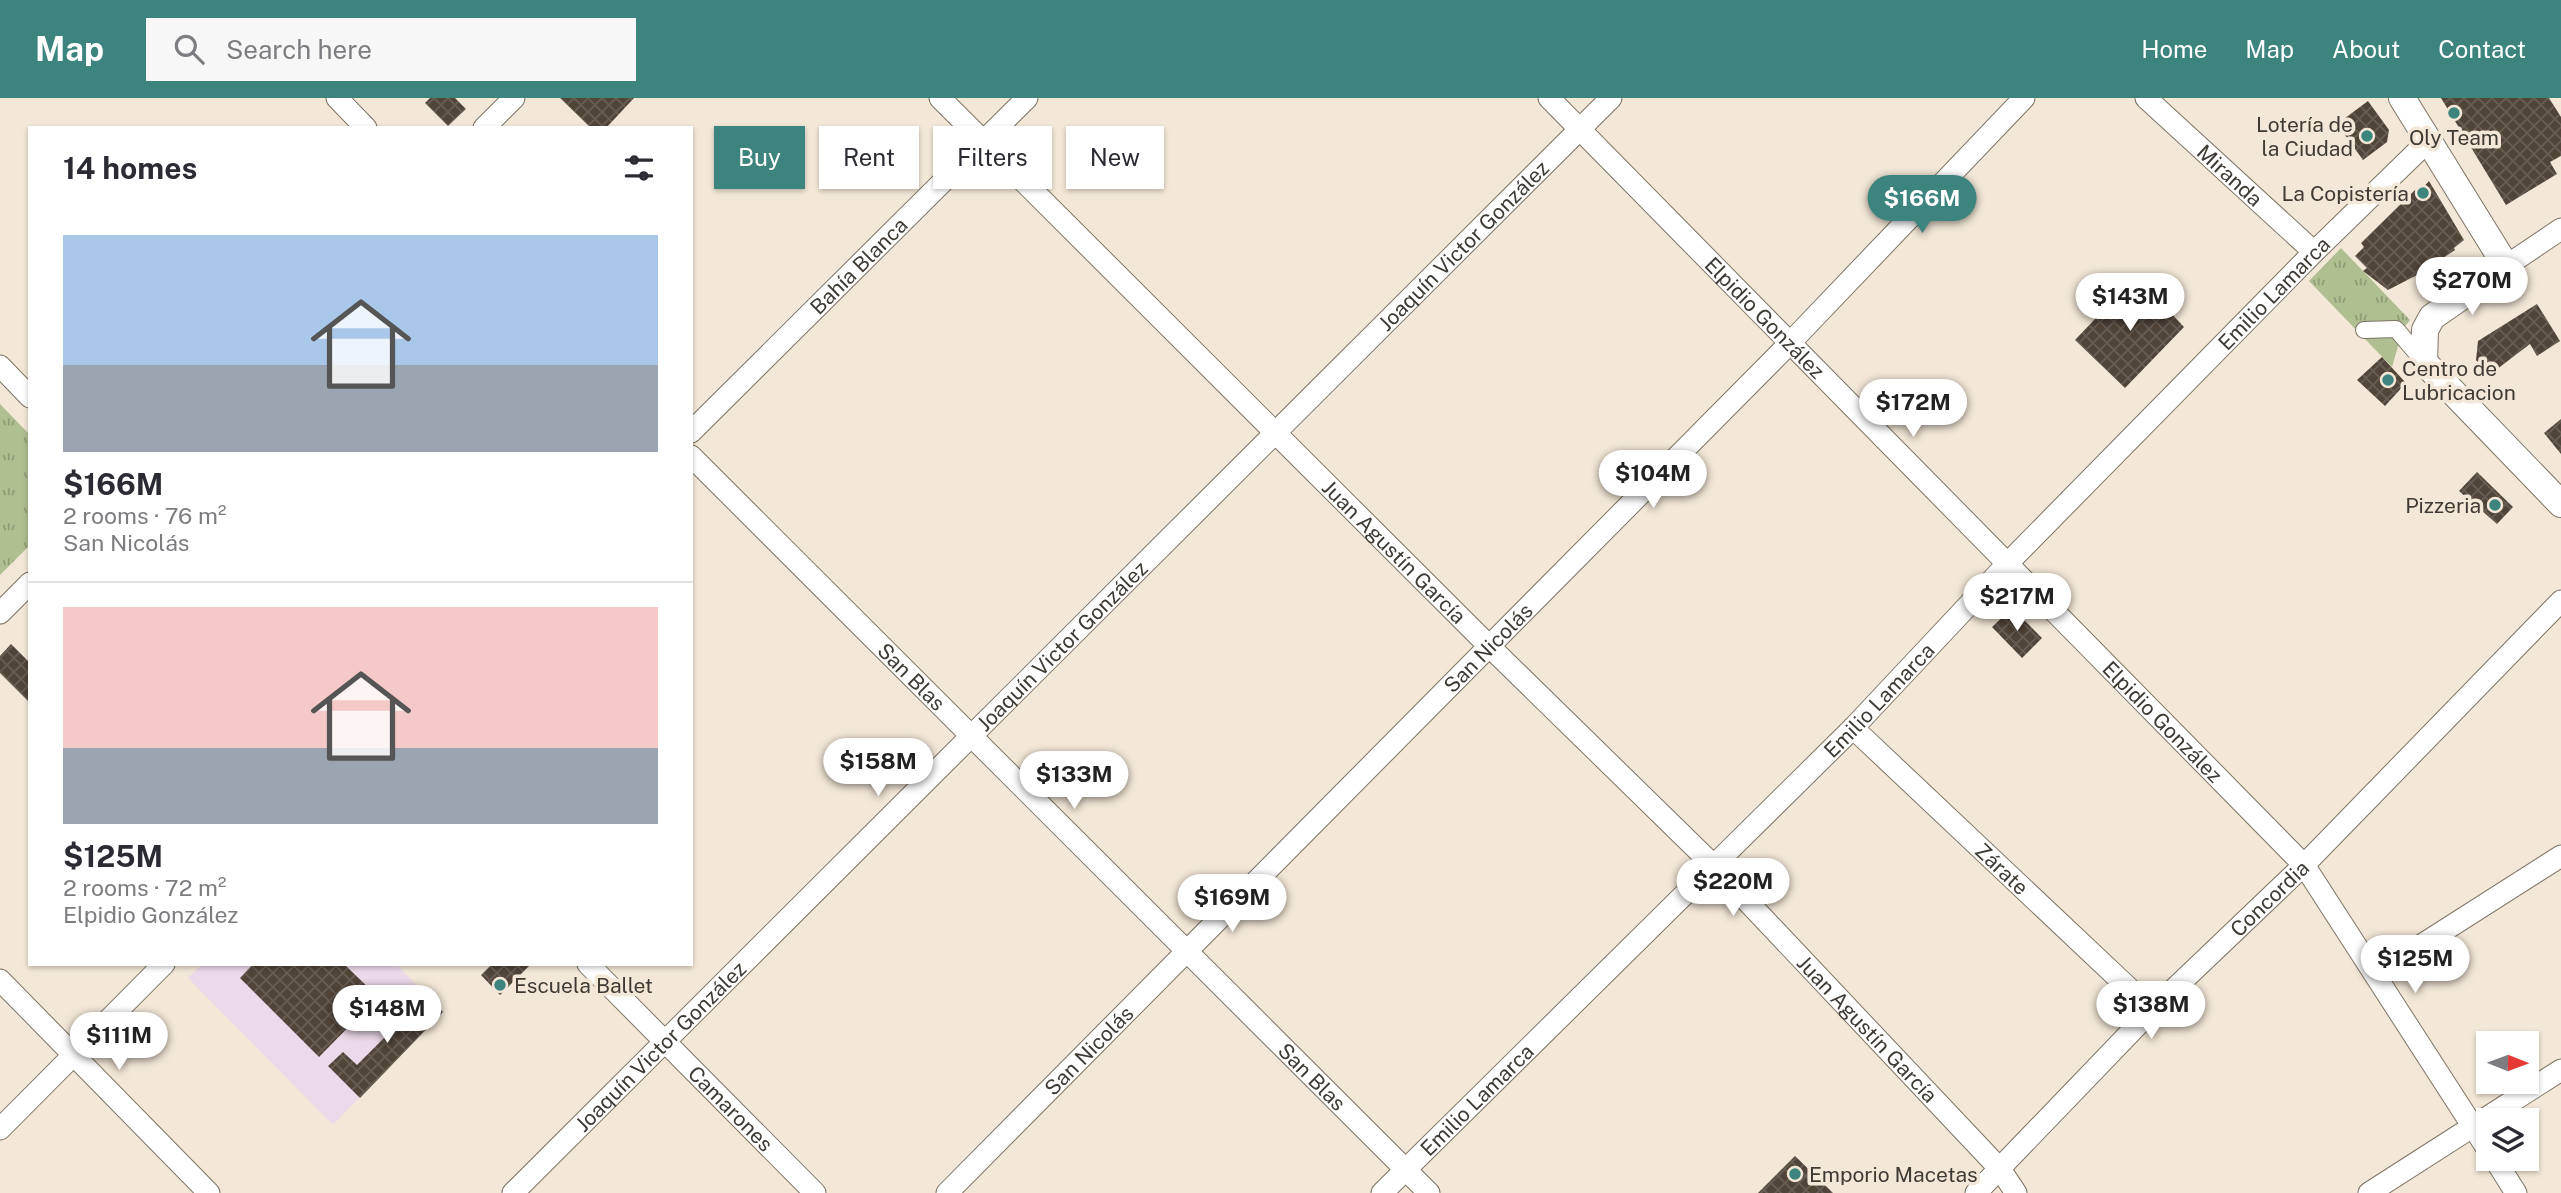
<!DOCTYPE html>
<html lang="en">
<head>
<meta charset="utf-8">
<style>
	body { margin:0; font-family:"Public Sans",sans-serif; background:#f7f7f7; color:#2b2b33; height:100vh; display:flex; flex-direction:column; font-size:26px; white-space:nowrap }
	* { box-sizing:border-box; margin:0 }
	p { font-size:23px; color:#7c7c81 }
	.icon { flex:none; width:38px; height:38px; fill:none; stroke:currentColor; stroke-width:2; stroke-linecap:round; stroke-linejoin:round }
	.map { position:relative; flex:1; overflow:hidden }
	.sheet { position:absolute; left:28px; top:28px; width:665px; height:840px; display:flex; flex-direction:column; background:#fff; border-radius:0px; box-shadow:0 2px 5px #0004 }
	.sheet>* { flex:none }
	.banner { position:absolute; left:714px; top:28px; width:665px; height:63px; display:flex; gap:14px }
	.needle { width:46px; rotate:91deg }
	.tools { position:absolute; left:2476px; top:933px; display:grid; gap:14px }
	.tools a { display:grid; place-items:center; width:63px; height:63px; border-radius:0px; background:#fff; box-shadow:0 2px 5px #0004; font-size:35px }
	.price { position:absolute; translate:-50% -60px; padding:0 16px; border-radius:24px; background:#fff; color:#222; font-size:23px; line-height:46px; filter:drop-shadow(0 2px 4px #0008) }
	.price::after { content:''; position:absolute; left:50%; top:42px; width:21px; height:16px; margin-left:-10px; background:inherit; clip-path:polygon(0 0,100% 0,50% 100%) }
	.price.current { background:#3d847e; color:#fff }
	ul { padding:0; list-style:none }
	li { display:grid; align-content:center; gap:14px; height:371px; padding:0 35px }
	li+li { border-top:2px solid #e1e1e2 }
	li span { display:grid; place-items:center; height:217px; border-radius:0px; color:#555 }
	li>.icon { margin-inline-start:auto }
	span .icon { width:126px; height:126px; fill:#fffc; stroke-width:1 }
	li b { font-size:30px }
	h2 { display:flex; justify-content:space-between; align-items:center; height:84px; padding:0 35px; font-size:30px }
	.pill { padding:0 24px; border-radius:0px; background:#fff; box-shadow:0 2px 5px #0004; font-size:24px; line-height:63px }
	.pill.current { background:#3d847e; color:#fff }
	header { display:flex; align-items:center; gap:42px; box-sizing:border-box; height:98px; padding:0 35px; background:#3d847e; color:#fff }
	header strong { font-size:33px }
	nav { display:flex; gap:38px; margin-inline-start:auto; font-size:24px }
	.search { width:490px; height:63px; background:#f7f7f7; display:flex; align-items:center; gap:18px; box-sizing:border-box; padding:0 24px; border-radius:0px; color:#7c7c81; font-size:26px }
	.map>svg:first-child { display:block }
	.education { fill:#ecd9e9 }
	.park { fill:url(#park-tufts) }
	.building { fill:url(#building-cross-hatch) }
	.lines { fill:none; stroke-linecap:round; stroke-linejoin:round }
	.pedestrian-casing { stroke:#7e7465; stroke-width:18 }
	.minor-casing { stroke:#7e7465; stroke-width:23 }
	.tertiary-casing { stroke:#7e7465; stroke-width:28 }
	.pedestrian { stroke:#fff; stroke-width:16 }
	.minor { stroke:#fff; stroke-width:21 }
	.tertiary { stroke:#fff; stroke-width:26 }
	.poi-dot { fill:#3d847e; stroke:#f3e8d7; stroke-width:2.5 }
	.labels { text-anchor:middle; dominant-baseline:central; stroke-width:7; stroke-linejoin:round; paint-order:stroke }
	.poi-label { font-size:21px; fill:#3f3b34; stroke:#f3e8d7; text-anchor:end }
	.street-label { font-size:21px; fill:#3f3b34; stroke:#f3e8d7 }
</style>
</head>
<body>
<header>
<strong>Map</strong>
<div class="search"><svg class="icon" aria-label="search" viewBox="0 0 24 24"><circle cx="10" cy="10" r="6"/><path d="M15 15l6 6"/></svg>Search here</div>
<nav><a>Home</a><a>Map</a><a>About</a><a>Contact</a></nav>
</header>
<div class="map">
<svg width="2561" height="1095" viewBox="0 0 2561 1095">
	<defs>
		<pattern id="park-tufts" width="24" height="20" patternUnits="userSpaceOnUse" patternTransform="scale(1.75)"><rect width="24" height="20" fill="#afbf91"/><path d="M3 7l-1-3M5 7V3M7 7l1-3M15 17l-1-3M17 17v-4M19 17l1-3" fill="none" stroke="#909c77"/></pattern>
		<pattern id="building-cross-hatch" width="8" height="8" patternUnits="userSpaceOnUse" patternTransform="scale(1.75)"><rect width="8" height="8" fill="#514439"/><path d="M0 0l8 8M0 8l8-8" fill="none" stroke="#685e54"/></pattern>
	</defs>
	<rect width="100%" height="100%" fill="#f3e8d7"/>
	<path class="education" d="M202 866H396L443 914 333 1027 188 880Z"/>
	<path class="park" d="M2341 150 2410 222 2403 231 2392 269 2309 183Z
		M0 306 30 337V447L0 477Z"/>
	<path class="building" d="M430 0H455L466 11 448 28 425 5Z
		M560 0H634L606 30H591Z
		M2441 0H2549L2561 19V58L2550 64 2557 76 2506 107Z
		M2368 3 2389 32 2387 44 2363 62 2337 26Z
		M2429 83 2464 142 2454 150 2455 152 2421 175 2388 192 2363 173 2367 170 2355 158 2364 149 2361 145 2415 92 2418 95Z
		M2136 178 2184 229 2125 290 2075 242Z
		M2537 206 2560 243 2537 258 2530 246 2488 278 2476 262 2478 243Z
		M2382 259 2406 285 2385 308 2357 282Z
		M2561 321V356L2544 335Z
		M2477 374 2513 409 2497 426 2459 393Z
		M2012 510 2042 540 2022 560 1992 529Z
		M11 546 30 565V605L0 575V558Z
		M253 866H344L378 899 319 959 240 880Z
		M492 866H531L500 897 481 877Z
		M416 887 443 914 360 1000 328 968 343 954 357 967 387 937 373 923 388 908 402 922 413 911 421 919 424 906 411 893Z
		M1795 1058 1833 1095H1758Z"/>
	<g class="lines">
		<g class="pedestrian-casing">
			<path id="pedestrian" d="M2364 232 2396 231 2424 264"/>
		</g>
		<g class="minor-casing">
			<g id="minor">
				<path d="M337 0 366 30"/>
				<path id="s1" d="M940 0 1488 547 1713 767 2000 1071 2016 1095"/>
				<path id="s2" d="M1549 0 2304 767 2488 1052"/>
				<path id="s3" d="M2146 0 2314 154"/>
				<path d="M484 30 514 0"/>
				<path d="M2506 168 2561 131"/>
				<path d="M0 268 30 299"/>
				<path id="s4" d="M691 334 1027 0"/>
				<path id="s5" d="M691 358 1429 1095"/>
				<path d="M0 515 30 485"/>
				<path id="s6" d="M1853 630 2152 912"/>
				<path id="s7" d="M588 866 815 1095"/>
				<path d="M2376 876 2561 758"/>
				<path d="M0 882 209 1095"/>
				<path d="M0 1031 164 866"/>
				<path d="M2494 1060 2516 1095"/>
				<path id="s8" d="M513 1095 1611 0"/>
				<path id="s9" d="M947 1095 1789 246 2024 0"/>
				<path id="s10" d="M1382 1095 1853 630 2008 465 2314 154 2428 43"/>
				<path id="s11" d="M1976 1095 2152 912 2304 767 2561 503"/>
				<path d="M2369 1095 2561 972"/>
			</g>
		</g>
		<g class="tertiary-casing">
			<path id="tertiary" d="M2402 0 2506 168 2432 219 2425 232 2424 264 2561 406"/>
		</g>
		<use href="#pedestrian" class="pedestrian"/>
		<use href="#minor" class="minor"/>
		<use href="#tertiary" class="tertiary"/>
	</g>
	<g class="poi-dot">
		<circle cx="2454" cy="15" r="7"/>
		<circle cx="2367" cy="38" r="7"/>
		<circle cx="2423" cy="95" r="7"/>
		<circle cx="2388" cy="282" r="7"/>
		<circle cx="2495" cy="407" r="7"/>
		<circle cx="500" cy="887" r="7"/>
		<circle cx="1795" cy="1076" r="7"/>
	</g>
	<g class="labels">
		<g class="poi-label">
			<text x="2353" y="26">Lotería de<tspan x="2353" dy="24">la Ciudad</tspan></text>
			<text x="2454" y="39" text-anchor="middle">Oly Team</text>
			<text x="2409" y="95">La Copistería</text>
			<text x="2402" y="270" text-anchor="start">Centro de<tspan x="2402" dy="24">Lubricacion</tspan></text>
			<text x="2481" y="407">Pizzeria</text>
			<text x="514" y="887" text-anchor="start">Escuela Ballet</text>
			<text x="1809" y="1076" text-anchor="start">Emporio Macetas</text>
		</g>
		<g class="street-label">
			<text stroke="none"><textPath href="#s3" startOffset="114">Miranda</textPath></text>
			<text stroke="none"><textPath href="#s8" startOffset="1342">Joaquín Victor González</textPath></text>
			<text stroke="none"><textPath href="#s4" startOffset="236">Bahía Blanca</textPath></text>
			<text stroke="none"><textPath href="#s10" startOffset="1267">Emilio Lamarca</textPath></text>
			<text stroke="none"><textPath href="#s2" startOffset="308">Elpidio González</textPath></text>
			<text stroke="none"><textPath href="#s1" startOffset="642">Juan Agustín García</textPath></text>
			<text stroke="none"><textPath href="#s8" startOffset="775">Joaquín Victor González</textPath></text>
			<text stroke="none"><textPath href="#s9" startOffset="768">San Nicolás</textPath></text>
			<text stroke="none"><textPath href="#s5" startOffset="312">San Blas</textPath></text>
			<text stroke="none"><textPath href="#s10" startOffset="700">Emilio Lamarca</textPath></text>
			<text stroke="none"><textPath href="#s2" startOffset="875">Elpidio González</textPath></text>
			<text stroke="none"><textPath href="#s6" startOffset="205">Zárate</textPath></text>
			<text stroke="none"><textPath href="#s11" startOffset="416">Concordia</textPath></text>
			<text stroke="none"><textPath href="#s1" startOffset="1314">Juan Agustín García</textPath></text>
			<text stroke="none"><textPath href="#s8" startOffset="208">Joaquín Victor González</textPath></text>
			<text stroke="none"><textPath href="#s9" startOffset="201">San Nicolás</textPath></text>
			<text stroke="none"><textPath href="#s5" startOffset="878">San Blas</textPath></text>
			<text stroke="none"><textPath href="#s10" startOffset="133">Emilio Lamarca</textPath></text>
			<text stroke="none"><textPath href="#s7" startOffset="203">Camarones</textPath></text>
		</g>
	</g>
</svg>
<div class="tools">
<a><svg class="needle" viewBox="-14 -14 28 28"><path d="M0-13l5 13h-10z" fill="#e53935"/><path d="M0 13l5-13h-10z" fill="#7c7c81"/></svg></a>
<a><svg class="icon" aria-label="layers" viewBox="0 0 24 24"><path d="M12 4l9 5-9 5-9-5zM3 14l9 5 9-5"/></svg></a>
</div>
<b class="price current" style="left:1922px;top:137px">$166M</b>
<b class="price" style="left:2472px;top:219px">$270M</b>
<b class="price" style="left:2130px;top:235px">$143M</b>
<b class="price" style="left:1913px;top:341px">$172M</b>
<b class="price" style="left:1653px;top:412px">$104M</b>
<b class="price" style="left:2017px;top:535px">$217M</b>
<b class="price" style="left:878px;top:700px">$158M</b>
<b class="price" style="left:1074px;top:713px">$133M</b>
<b class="price" style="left:1733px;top:820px">$220M</b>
<b class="price" style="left:1232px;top:836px">$169M</b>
<b class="price" style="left:2415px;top:897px">$125M</b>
<b class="price" style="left:2151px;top:943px">$138M</b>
<b class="price" style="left:387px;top:947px">$148M</b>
<b class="price" style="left:119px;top:974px">$111M</b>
<div class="banner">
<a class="pill current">Buy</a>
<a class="pill">Rent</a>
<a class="pill">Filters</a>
<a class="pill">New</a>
</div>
<section class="sheet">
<h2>14 homes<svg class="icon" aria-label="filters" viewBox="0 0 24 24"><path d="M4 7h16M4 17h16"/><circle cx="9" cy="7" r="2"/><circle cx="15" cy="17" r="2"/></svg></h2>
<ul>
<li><span style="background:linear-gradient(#a9c7e8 60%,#9aa5b1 0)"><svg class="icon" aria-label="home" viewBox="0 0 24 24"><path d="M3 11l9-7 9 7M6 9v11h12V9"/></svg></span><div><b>$166M</b><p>2 rooms · 76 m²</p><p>San Nicolás</p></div></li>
<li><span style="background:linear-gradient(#f6c9c9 65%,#9aa5b1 0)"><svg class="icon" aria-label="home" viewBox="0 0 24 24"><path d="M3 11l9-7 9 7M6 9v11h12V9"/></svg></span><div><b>$125M</b><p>2 rooms · 72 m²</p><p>Elpidio González</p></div></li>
</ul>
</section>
</div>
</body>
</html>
